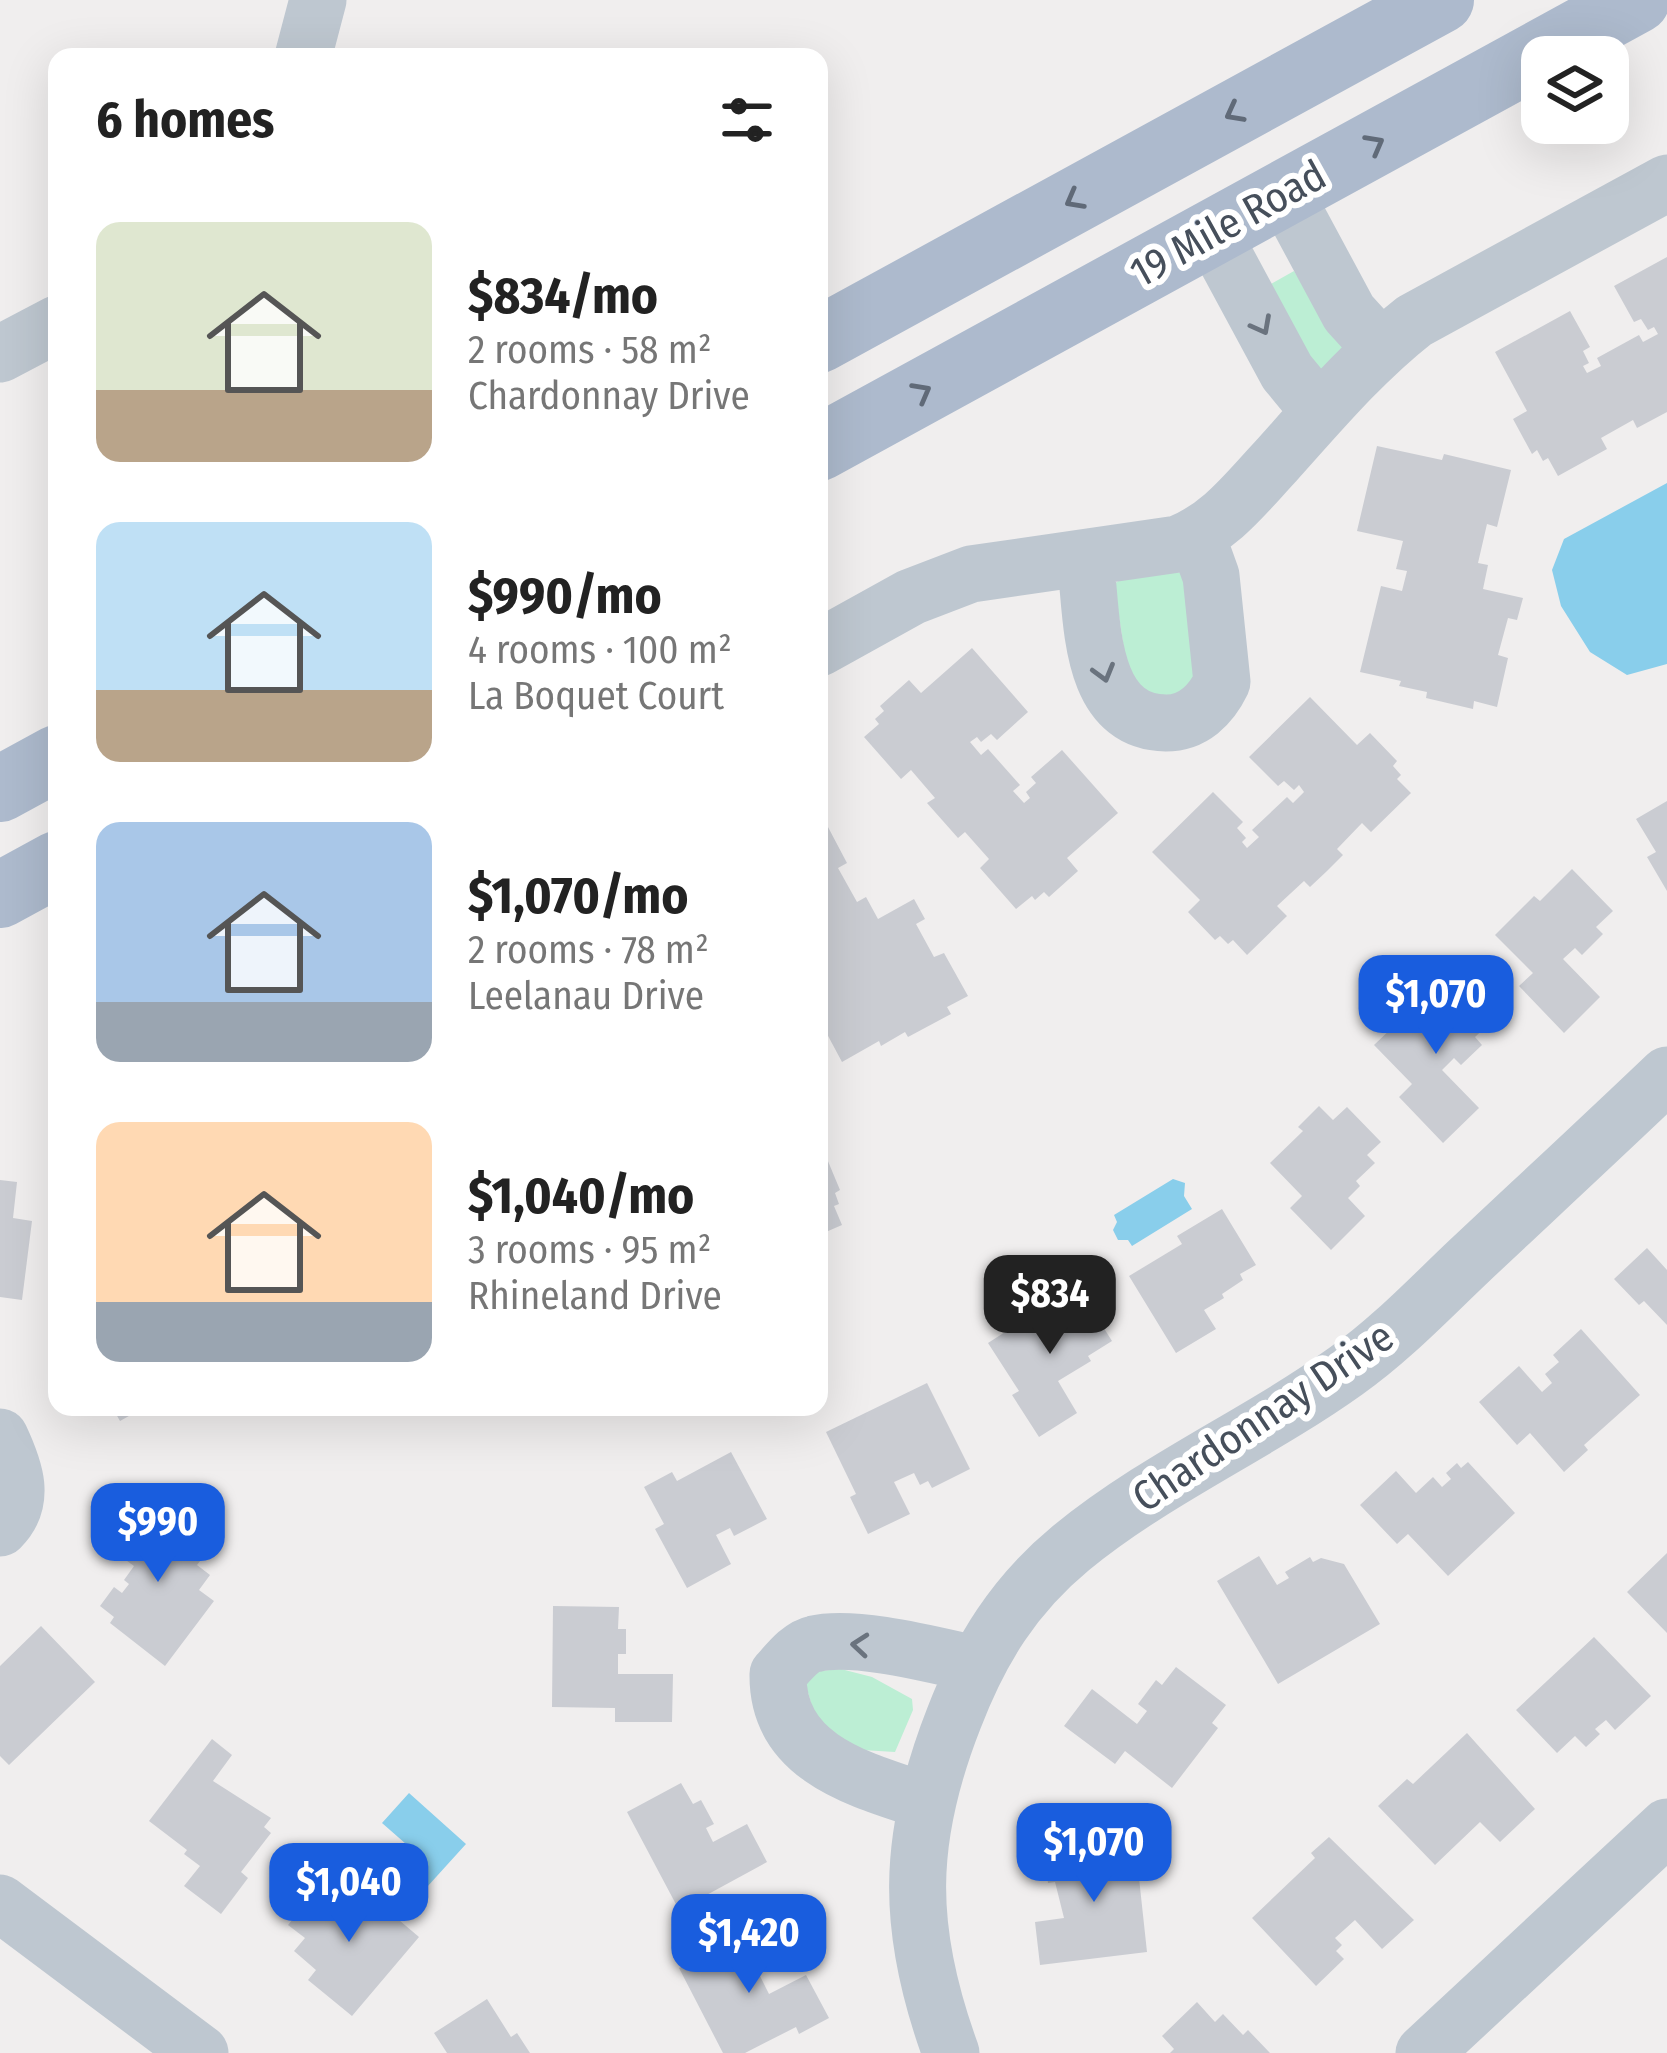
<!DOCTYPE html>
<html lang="en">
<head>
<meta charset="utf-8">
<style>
	body { margin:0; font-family:"Fira Sans Condensed",sans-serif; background:#f6f6f6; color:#222; height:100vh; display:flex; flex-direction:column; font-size:45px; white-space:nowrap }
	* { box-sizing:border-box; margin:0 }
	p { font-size:39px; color:#767676 }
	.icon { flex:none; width:66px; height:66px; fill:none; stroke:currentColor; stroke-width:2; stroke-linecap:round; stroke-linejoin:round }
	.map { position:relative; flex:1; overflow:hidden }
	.drawer { position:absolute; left:48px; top:48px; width:780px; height:1368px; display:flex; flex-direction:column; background:#fff; border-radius:24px; box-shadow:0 12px 48px #0002 }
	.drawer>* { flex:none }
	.buttons { position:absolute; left:1521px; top:36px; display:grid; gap:24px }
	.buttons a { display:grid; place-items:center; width:108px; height:108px; border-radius:24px; background:#fff; box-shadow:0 12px 48px #0002; font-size:60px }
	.price { position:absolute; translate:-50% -102px; padding:0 27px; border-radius:24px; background:#195dde; color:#fff; font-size:39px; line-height:78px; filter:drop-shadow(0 3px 6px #0008) }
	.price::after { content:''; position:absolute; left:50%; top:72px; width:36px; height:27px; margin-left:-18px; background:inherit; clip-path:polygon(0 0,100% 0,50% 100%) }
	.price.selected { background:#222; color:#fff }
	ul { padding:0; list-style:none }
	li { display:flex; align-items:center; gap:36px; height:300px; padding:0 48px }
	li span { display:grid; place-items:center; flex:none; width:336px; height:240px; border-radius:24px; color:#555 }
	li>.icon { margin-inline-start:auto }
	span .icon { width:144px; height:144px; fill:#fffc; stroke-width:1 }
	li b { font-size:51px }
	h2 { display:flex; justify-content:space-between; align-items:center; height:144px; padding:0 48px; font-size:51px }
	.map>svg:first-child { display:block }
	.green { fill:#bceed4 }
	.water { fill:#89ceeb }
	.building { fill:#caccd2 }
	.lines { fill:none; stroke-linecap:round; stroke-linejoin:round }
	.minor { stroke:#bec7d0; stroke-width:57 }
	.major { stroke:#adbacd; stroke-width:66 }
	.oneway { stroke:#606a78 }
	.oneway2 { stroke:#6a737e }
	.labels { text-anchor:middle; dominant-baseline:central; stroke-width:12; stroke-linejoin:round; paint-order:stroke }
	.street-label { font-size:42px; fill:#464f5b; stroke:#fff }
</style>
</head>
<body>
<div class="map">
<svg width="1667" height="2053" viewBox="0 0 1667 2053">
	<rect width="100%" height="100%" fill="#f0eeee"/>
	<path class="green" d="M1294 271 1343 345V359L1317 374 1269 285Z
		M1150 568 1188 574 1209 668 1189 700 1131 695 1114 584 1130 573Z
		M841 1669 872 1677 912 1699 913 1710 895 1752 862 1750 817 1724 805 1682 819 1671Z"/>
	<path class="water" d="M1667 483V664L1627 675 1590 652 1561 606 1552 570 1564 539Z
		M1173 1179 1185 1183 1184 1196 1192 1209 1132 1246 1128 1240H1118L1113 1230 1117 1222 1114 1215Z
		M409 1793 466 1844 427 1887 403 1865 414 1851 382 1823Z"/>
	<path class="building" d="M1667 257V412L1637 428 1633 420 1601 438 1607 449 1558 476 1548 458 1543 461 1537 450 1532 454 1513 419 1527 411 1495 352 1570 311 1590 347 1583 351 1589 363 1583 366 1587 373 1601 366 1597 358 1639 335 1643 342 1658 334 1654 327 1648 330 1641 319 1634 322 1614 286Z
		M1377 446 1442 460 1444 454 1511 470 1497 527 1487 524 1478 563 1488 565 1483 589 1523 598 1517 620 1508 618 1498 655 1508 658 1497 707 1474 701 1473 709 1426 698 1427 692 1399 686 1401 681 1360 672 1381 586 1402 591 1407 571 1396 569 1403 541 1357 531Z
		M972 648 1028 712 997 740 991 734 981 742 977 737 970 742 981 755 988 749 1020 785 1013 791 1024 803 1030 798 1026 792 1036 783 1031 777 1062 750 1118 813 1067 858 1078 871 1049 897 1044 892 1035 900 1032 896 1016 909 980 868 989 859 965 832 958 838 927 803 935 798 911 770 901 779 864 737 879 724 875 719 884 711 880 706 909 680 921 693Z
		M1310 697 1357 745 1370 733 1397 761 1393 766 1401 775 1397 779 1411 793 1371 832 1362 823 1337 849 1343 855 1327 871 1310 887 1304 881 1277 906 1287 916 1247 955 1233 940 1228 944 1220 936 1215 940 1188 912 1200 900 1152 852 1213 792 1243 822 1237 828 1246 838 1242 842 1247 848 1259 837 1252 830 1287 797 1293 803 1304 792 1299 785 1294 790 1284 781 1278 786 1249 757Z
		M1667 801V891L1647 857 1656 852 1636 819Z
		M819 810 847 863 838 868 857 902 866 897 878 919 914 899 925 919 916 924 934 957 944 953 968 996 947 1007 951 1014 908 1037 905 1032 881 1046 879 1041 842 1062 819 1019Z
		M1572 869 1613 911 1596 927 1603 934 1582 955 1575 948 1563 959 1600 997 1564 1033 1519 986 1533 973 1495 935 1534 896 1540 901Z
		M1451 979 1492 1021 1475 1037 1482 1045 1461 1065 1454 1058 1442 1070 1479 1108 1443 1143 1399 1097 1412 1084 1374 1045 1414 1007 1419 1012Z
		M1319 1106 1333 1120 1347 1107 1381 1142 1367 1155 1375 1163 1356 1181 1360 1186 1348 1198 1365 1216 1331 1250 1290 1208 1302 1196 1270 1163 1303 1131 1298 1127Z
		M825 1154 840 1190 835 1193 839 1204 834 1206 842 1225 819 1235V1156Z
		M0 1180 17 1182 13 1218 32 1221 22 1300 0 1297Z
		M1222 1209 1256 1265 1240 1274 1243 1280 1222 1294 1224 1298 1204 1310 1216 1329 1176 1353 1129 1276 1182 1244 1177 1236Z
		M1647 1248 1667 1270V1325L1644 1301 1639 1305 1614 1279Z
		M1077 1286 1112 1341 1088 1356 1091 1361 1058 1381 1077 1413 1039 1437 1012 1395 1019 1391 988 1343Z
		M1581 1329 1640 1395 1584 1445 1588 1450 1564 1472 1530 1433 1517 1445 1479 1402 1519 1366 1542 1392 1552 1383 1545 1374 1559 1362 1553 1355Z
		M927 1383 970 1469 932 1488 928 1481 920 1485 914 1473 894 1482 910 1514 868 1534 850 1497 856 1494 826 1432Z
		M112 1407H145L120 1421Z
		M731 1452 767 1519 734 1536 730 1528 716 1535 731 1564 687 1588 655 1529 664 1524 644 1487 672 1472 677 1481Z
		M1468 1462 1515 1513 1448 1576 1408 1534 1397 1544 1360 1505 1396 1471 1416 1493 1433 1477 1442 1487 1451 1479 1446 1473 1457 1463 1461 1468Z
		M142 1502 207 1552 197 1565 210 1575 199 1590 214 1601 165 1666 110 1623 114 1617 100 1606 114 1587 122 1593 129 1584 124 1580 134 1566 108 1547Z
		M1667 1553V1633L1627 1592Z
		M1259 1556 1277 1585 1289 1578 1285 1572 1310 1557 1313 1562 1321 1558 1344 1564 1380 1624 1278 1684 1217 1581Z
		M553 1606 619 1607 618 1629H626V1654H618V1674H673L672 1722H615V1708L552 1707Z
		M41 1626 95 1682 9 1765 0 1756V1666Z
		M1594 1637 1651 1696 1615 1730 1606 1720 1595 1729 1600 1734 1586 1747 1575 1736 1557 1753 1516 1710Z
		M1176 1667 1226 1705 1212 1723 1218 1728 1172 1788 1125 1751 1115 1764 1064 1726 1092 1689 1137 1724 1147 1711 1138 1704 1156 1680 1162 1685Z
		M1467 1733 1535 1809 1500 1842 1480 1822 1435 1865 1378 1806 1407 1779 1413 1784Z
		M212 1739 232 1755 213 1781 271 1818 264 1827 271 1833 241 1872 248 1878 221 1914 184 1886 200 1866 184 1854 187 1850 149 1821Z
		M681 1783 693 1804 701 1800 714 1824 706 1828 713 1842 747 1824 767 1862 679 1910 627 1812Z
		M1329 1837 1414 1920 1382 1949 1355 1920 1335 1938 1342 1945 1336 1951 1344 1959 1316 1986 1252 1918 1315 1858 1311 1853Z
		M1135 1841 1147 1952 1040 1965 1035 1922 1064 1918 1055 1882 1048 1883 1045 1852Z
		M327 1878 360 1906 363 1901 381 1915 386 1909 419 1937 352 2016 308 1980 316 1970 294 1951 305 1938 288 1925Z
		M760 1932 777 1965 759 1974 769 1994 806 1975 829 2018 799 2034 796 2027 745 2053H723L679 1968 739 1936 742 1942Z
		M487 1999 511 2037 517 2033 530 2053H447L434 2033Z
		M1197 2002 1215 2022 1223 2014 1243 2035 1248 2030 1270 2053H1170L1174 2049 1162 2036Z"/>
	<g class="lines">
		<path class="minor" d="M303 57 318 0
			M1285 194 1349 313 1380 347
			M1212 233 1287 372 1320 412
			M0 354 57 324
			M1085 558C1093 615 1086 722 1166 723 1193 723 1211 705 1222 682L1211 576 1197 537
			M819 648 911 597 971 574 1178 544C1221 527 1246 493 1276 461 1320 412 1362 362 1414 321L1667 183
			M0 1437C15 1469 27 1501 0 1528
			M925 1801C858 1779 777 1758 778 1674 788 1663 800 1647 814 1644 854 1634 934 1655 975 1664
			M0 1903 200 2053
			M951 2053C906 1930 906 1840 954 1718 980 1650 1014 1595 1071 1548 1155 1479 1258 1434 1346 1371 1390 1340 1429 1299 1468 1262 1534 1200 1601 1138 1667 1075
			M1424 2053 1667 1827"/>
		<path class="major" d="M819 340 1441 0
			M819 448 1637 0
			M0 789 57 758
			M0 895 57 864"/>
	</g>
	<defs><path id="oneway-chevron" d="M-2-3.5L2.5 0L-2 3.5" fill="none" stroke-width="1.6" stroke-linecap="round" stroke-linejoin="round" transform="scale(3)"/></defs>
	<g class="oneway">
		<use href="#oneway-chevron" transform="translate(1234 113) rotate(152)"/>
		<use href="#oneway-chevron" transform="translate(1375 144) rotate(-29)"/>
		<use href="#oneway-chevron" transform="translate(1074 200) rotate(151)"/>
		<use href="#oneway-chevron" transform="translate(922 392) rotate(-29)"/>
	</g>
	<g class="oneway2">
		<use href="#oneway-chevron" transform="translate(1262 326) rotate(62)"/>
		<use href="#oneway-chevron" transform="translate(1104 673) rotate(74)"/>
		<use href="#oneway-chevron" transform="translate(860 1645) rotate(-175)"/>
	</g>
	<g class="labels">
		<g class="street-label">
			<text transform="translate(1228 224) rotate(-29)">19 Mile Road</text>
			<text transform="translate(1263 1417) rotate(-34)">Chardonnay Drive</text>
		</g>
	</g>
</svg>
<div class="buttons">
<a><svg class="icon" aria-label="layers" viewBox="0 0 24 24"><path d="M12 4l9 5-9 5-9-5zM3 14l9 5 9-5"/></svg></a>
</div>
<b class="price" style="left:1436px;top:1057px">$1,070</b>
<b class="price selected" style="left:1050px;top:1357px">$834</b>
<b class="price" style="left:158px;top:1585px">$990</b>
<b class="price" style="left:1094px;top:1905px">$1,070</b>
<b class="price" style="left:349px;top:1945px">$1,040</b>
<b class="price" style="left:749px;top:1996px">$1,420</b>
<section class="drawer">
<h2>6 homes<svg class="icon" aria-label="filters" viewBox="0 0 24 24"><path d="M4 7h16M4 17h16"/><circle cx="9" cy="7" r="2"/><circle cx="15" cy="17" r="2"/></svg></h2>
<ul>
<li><span style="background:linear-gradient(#dfe7d0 70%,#b9a48a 0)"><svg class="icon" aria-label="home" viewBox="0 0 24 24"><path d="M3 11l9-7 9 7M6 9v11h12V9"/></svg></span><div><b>$834/mo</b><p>2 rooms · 58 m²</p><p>Chardonnay Drive</p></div></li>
<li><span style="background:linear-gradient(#bfe0f5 70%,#b9a48a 0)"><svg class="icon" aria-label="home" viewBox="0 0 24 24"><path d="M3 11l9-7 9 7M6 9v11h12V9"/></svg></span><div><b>$990/mo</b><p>4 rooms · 100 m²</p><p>La Boquet Court</p></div></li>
<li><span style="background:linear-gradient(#a9c7e8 75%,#9aa5b1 0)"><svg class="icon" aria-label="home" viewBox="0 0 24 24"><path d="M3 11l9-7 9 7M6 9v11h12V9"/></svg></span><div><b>$1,070/mo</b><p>2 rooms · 78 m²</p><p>Leelanau Drive</p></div></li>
<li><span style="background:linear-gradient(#ffd9b3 75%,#9aa5b1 0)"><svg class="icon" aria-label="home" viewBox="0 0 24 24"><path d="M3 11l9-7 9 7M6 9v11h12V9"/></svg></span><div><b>$1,040/mo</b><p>3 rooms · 95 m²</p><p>Rhineland Drive</p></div></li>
</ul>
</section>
</div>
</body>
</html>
